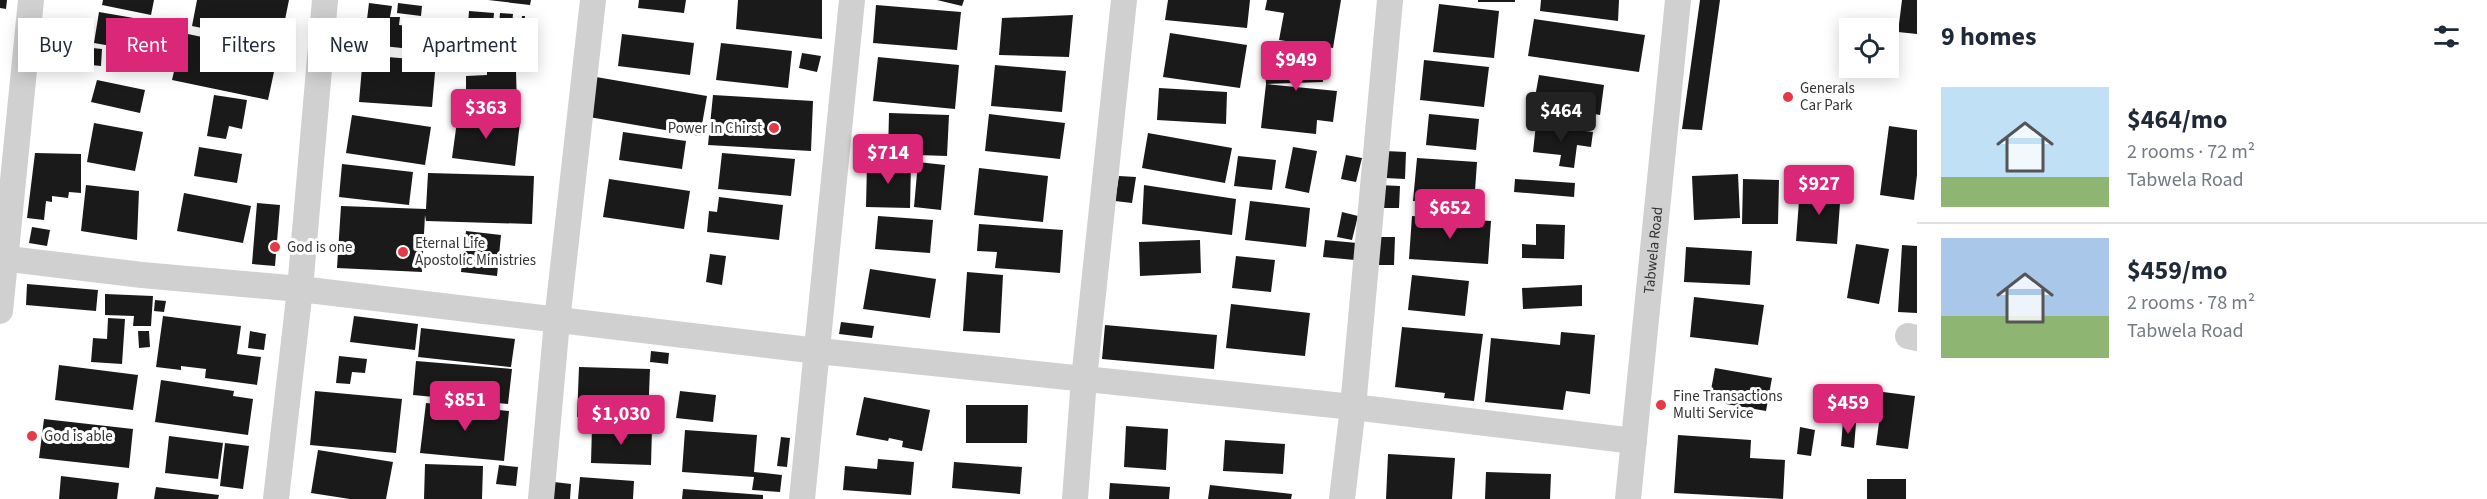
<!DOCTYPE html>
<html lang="en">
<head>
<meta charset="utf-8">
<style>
	body { margin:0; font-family:"Source Sans 3",sans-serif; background:#f6f6f7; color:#1f2937; height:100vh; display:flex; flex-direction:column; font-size:22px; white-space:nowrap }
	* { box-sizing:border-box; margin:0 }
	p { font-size:20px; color:#747a83 }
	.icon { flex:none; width:33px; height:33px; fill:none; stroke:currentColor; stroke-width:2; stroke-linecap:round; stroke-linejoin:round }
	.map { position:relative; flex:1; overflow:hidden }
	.side { display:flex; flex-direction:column; background:#fff; width:570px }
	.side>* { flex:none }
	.guide { position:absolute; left:18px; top:18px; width:570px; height:54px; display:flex; gap:12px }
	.controls { position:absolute; left:1839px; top:18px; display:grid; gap:12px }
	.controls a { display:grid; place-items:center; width:60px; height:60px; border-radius:0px; background:#fff; box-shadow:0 3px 15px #0003; font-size:30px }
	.price { position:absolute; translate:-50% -51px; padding:0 14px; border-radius:6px; background:#db2777; color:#fff; font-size:20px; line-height:39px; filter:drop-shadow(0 2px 3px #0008) }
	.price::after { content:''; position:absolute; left:50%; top:36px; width:18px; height:14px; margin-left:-9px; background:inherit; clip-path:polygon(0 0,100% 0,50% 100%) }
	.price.selected { background:#222; color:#fff }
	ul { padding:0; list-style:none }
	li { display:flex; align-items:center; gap:18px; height:150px; padding:0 24px }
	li+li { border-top:2px solid #e0e1e3 }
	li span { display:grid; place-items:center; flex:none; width:168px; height:120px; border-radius:0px; color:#555 }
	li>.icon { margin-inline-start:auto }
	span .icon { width:72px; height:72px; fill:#fffc; stroke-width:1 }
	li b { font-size:26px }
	h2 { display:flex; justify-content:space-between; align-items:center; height:72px; padding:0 24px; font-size:26px }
	.tag { padding:0 21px; border-radius:0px; background:#fff; box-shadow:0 3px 15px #0003; font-size:21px; line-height:54px }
	.tag.selected { background:#db2777; color:#fff }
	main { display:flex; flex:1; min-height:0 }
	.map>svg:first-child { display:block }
	.building { fill:#1a1a1a }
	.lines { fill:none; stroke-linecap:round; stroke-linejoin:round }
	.minor { stroke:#d0d0d0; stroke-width:26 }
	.poi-dot { fill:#e63946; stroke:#fff; stroke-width:2 }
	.labels { text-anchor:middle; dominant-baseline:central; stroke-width:6; stroke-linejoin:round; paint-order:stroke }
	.poi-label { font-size:15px; fill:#333; stroke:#fff; text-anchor:start }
	.street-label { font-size:15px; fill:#333; stroke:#fff }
</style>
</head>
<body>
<main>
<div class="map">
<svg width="1917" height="499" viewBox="0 0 1917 499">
	<rect width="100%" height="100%" fill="#fff"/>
	<path class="building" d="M0 0H7L6 9 0 8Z
		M103 0H154L151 15 102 5Z
		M197 0H289L280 44 192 26Z
		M488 0H531L530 5Z
		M639 0H686L684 13 638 8Z
		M738 0H822V39L736 29Z
		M937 0H964L962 6Z
		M1168 0H1250L1247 28 1165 20Z
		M1267 0H1341L1333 48 1279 40 1284 13 1265 10Z
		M1478 0H1515V2H1478Z
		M1541 0H1619L1618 21 1540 11Z
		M1700 0H1720L1702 130 1682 129Z
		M1902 0H1917V34L1898 32Z
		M369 3 392 6 390 17H400L399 25 432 29 430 51 364 44Z
		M398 3 422 6 421 16 397 13Z
		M1439 4 1499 11 1494 58 1433 52Z
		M876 5 961 12 957 50 873 43Z
		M469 11 494 13 493 25H499L500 13 513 14 512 25 521 26 522 16H525L523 55 466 51Z
		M99 12 151 21 146 52 94 43Z
		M1073 15 1069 57 999 55 1002 18Z
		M1534 19 1645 35 1639 72 1528 56Z
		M183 33 278 53 268 100 172 80Z
		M1170 33 1247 45 1240 88 1163 77Z
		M622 34 694 43 690 75 618 66Z
		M721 43 792 51 788 88 716 80Z
		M54 44 102 49 101 66 53 61Z
		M1322 49 1323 82 1266 84 1337 91 1333 122 1317 120 1316 134 1261 128 1266 84 1264 51Z
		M802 53 821 56 817 72 799 68Z
		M363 55 436 61 432 107 359 102Z
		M878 57 959 65 955 109 873 101Z
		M1424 60 1489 67 1484 107 1420 100Z
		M506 64V71H516L517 107 482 108 481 103 466 104V76L487 75V65Z
		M995 65 1066 71 1062 112 991 106Z
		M1539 75 1604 85 1600 115 1534 103Z
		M596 77 707 96 700 136 589 117Z
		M97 80 145 90 140 113 91 102Z
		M1159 88 1227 92 1226 124 1157 120Z
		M214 95 247 100 242 129 229 126 226 139 207 136Z
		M713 95 813 101 811 151 708 145Z
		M889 113 949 115 947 156 888 154Z
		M458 114 520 122 515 166 452 158Z
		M989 114 1065 123 1060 159 985 151Z
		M1429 114 1479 119 1476 150 1426 145Z
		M352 115 431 127 425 165 346 153Z
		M94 123 143 132 135 171 87 162Z
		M1536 124 1593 132 1591 147 1577 145 1574 168 1559 166 1561 155 1533 152Z
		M1889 126 1917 130V175L1914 200 1880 195Z
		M623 132 686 141 682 169 619 160Z
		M1148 133 1232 148 1225 183 1142 168Z
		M199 147 242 154 237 183 194 176Z
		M1293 147 1317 151 1309 193 1285 188Z
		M1385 151 1406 152 1405 179 1385 178Z
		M35 153 81 154V193L69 192 68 198 52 196V202L46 201 44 220 27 218Z
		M722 153 795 159 791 196 718 189Z
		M1346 155 1362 158 1356 182 1341 179Z
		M1238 156 1276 160 1272 190 1234 186Z
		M1417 158 1477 162 1474 205 1413 201Z
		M918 162 945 165 941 210 914 207Z
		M867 163 911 164 910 208 866 207Z
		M342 164 413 172 409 205 339 197Z
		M979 168 1048 176 1043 222 974 215Z
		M428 173 534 176 532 224 426 221 425 215 422 272 337 268 341 206 426 209Z
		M1738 174 1740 218 1694 220 1692 176Z
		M1119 176 1136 177 1132 203 1115 201Z
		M609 179 690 191 684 229 603 217Z
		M1515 179 1575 183 1574 197 1514 192Z
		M1743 179 1779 180 1778 224H1742Z
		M86 185 139 191 137 240 81 231Z
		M1144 185 1236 199 1232 235 1142 224Z
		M1379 185 1400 186 1399 208H1378Z
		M1800 187 1841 190 1837 244 1796 241Z
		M184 193 251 206 243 243 177 231Z
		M719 197 783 205 779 240 707 232 709 211 717 212Z
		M1250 201 1310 208 1306 247 1245 240Z
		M257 203 280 205 275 266 252 264Z
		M1342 212 1358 216 1352 240 1337 237Z
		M878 216 933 220 930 253 875 249Z
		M1412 216 1491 221 1488 264 1409 259Z
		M979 224 1063 230 1060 273 995 268 997 252 977 251Z
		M1536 224 1565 225 1564 259 1522 258V244L1536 245Z
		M32 227 50 230 47 246 29 243Z
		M466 231 501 235 497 276 461 272Z
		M1377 237H1395L1394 265H1376Z
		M1200 240 1201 273 1140 276 1139 242Z
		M1325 240 1357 243 1355 260 1323 257Z
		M1856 244 1889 249 1879 304 1847 298Z
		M1902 245 1917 246V313L1898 312Z
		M1686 247 1752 251 1750 285 1684 282Z
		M710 254 726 256 722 285 706 282Z
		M1236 256 1275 260 1271 292 1232 288Z
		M870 269 936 279 930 318 863 309Z
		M967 272 1003 275 1000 333 963 331Z
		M1412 275 1469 281 1465 316 1408 310Z
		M27 284 98 290 96 311 26 305Z
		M1582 285V306L1523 309 1522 288Z
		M105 294 153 296 151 326H133L134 316 105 315Z
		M1694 297 1764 305 1758 345 1690 337Z
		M155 300 166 301 164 312 154 311Z
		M1231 304 1310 313 1305 356 1226 348Z
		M163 316 241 326 237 354 261 357 257 385 205 378 206 369 181 366V370L156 367Z
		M354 316 418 324 415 350 350 342Z
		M108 318 125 319 122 364 91 362 93 338 107 339Z
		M841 322 874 326 872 338 839 334Z
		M1105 325 1217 335 1214 369 1102 359Z
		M1402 327 1483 334 1474 401 1444 398 1445 393 1395 387Z
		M421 328 515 339 511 367 418 357Z
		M138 331H149L150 347 139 348Z
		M250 331 266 334 264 350 248 348Z
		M1561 332 1595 335 1590 394 1566 391 1563 410 1485 402 1491 338 1560 345Z
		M651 351 669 353 668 364 650 362Z
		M339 356 367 359 365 373 352 372 350 384 336 383Z
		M416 361 512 369 508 404 413 395Z
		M59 365 138 375 133 410 55 400Z
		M579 367 650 369 648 419 577 417Z
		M1715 368 1772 378 1766 411 1709 401Z
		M161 380 234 391 233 396 253 399 248 435 155 422Z
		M315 391 402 399 396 453 310 445Z
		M680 391 716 395 713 422 676 418Z
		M1883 392 1915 396 1908 449 1876 445Z
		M864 397 930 410 922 451 902 447 903 441 889 438 888 441 856 435Z
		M426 403 509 411 504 461 420 453Z
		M966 405H1028L1027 443H966Z
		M44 419 133 429 129 468 39 458Z
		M1843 421 1856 423 1854 448 1841 446Z
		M592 426 652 429 651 465 591 463Z
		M1126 426 1168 429 1166 470 1124 467Z
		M1800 427 1815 430 1811 456 1797 454Z
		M685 430 757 435 754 472 782 475 780 492 752 490 754 477 682 472Z
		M1678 435 1751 440 1750 458 1785 460 1783 499 1674 493Z
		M169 436 223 443 218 479 165 473Z
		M781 437 790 438 787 467 777 466Z
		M1225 440 1285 444 1283 474 1223 471Z
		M225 443 249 446 243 489 220 486Z
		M318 450 393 462 386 499H350L311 493Z
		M1388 454 1455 458 1452 499H1386Z
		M878 459 914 462 911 495 843 490 845 466 877 469Z
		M954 462 1022 467 1020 494 952 488Z
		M425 464 483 466 482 499H424Z
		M499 465 518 467 516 486 496 484Z
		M1486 472 1551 474 1550 499H1485Z
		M61 476 119 483 117 499H59Z
		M580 477 634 481 633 499H578Z
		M1867 479H1906V499H1867Z
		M554 482 571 484 570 499H553Z
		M1110 483 1170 487 1169 499H1109Z
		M1210 485 1292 494 1291 499H1208Z
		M156 487 219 495 218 499H154Z
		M683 489 763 495V499H682Z"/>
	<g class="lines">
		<g class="minor">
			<path d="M0 258 142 275 300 289 818 351 1353 407 1634 441"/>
			<path d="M0 311 31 0"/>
			<path d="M1908 336 1917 338"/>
			<path d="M276 499 300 289 325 0"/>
			<path d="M541 499 557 321 593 0"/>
			<path d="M802 499 852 0"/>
			<path d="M1075 499 1084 379 1124 0"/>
			<path d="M1342 499 1353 407 1390 0"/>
			<path id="s1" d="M1628 499 1678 0"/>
		</g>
	</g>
	<g class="poi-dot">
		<circle cx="1788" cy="97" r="6"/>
		<circle cx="774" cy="128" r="6"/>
		<circle cx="275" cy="247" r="6"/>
		<circle cx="403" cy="252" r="6"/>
		<circle cx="1661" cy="405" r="6"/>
		<circle cx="32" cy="436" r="6"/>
	</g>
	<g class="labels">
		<g class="poi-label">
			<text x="1800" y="88">Generals<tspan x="1800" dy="17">Car Park</tspan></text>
			<text x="762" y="128" text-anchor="end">Power In Chirst</text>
			<text x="415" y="243">Eternal Life<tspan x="415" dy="17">Apostolic Ministries</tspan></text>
			<text x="287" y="247">God is one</text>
			<text x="1673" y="396">Fine Transactions<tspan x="1673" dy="17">Multi Service</tspan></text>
			<text x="44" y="436">God is able</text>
		</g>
		<g class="street-label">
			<text stroke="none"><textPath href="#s1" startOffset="250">Tabwela Road</textPath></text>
		</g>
	</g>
</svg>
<div class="controls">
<a><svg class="icon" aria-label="locate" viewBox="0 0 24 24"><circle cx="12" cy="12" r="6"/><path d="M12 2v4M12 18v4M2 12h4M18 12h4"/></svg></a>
</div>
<b class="price" style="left:1296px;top:92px">$949</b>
<b class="price" style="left:486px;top:140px">$363</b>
<b class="price selected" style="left:1561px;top:143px">$464</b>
<b class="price" style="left:888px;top:185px">$714</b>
<b class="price" style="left:1819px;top:216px">$927</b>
<b class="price" style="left:1450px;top:240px">$652</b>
<b class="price" style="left:465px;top:432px">$851</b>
<b class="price" style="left:1848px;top:435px">$459</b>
<b class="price" style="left:621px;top:446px">$1,030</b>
<div class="guide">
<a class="tag">Buy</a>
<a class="tag selected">Rent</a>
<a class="tag">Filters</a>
<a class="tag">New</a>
<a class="tag">Apartment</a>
</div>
</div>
<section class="side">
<h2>9 homes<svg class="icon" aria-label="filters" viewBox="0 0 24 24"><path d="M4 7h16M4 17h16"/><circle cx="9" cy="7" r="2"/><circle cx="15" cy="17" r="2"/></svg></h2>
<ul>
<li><span style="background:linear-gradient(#bfe0f5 75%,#8fb573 0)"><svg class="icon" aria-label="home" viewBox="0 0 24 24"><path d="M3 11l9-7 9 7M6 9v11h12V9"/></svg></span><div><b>$464/mo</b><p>2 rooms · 72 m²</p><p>Tabwela Road</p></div></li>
<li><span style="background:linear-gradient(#a9c7e8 65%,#8fb573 0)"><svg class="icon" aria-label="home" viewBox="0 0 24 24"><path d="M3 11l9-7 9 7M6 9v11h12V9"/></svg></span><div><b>$459/mo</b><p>2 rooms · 78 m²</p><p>Tabwela Road</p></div></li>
</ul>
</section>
</main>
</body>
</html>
